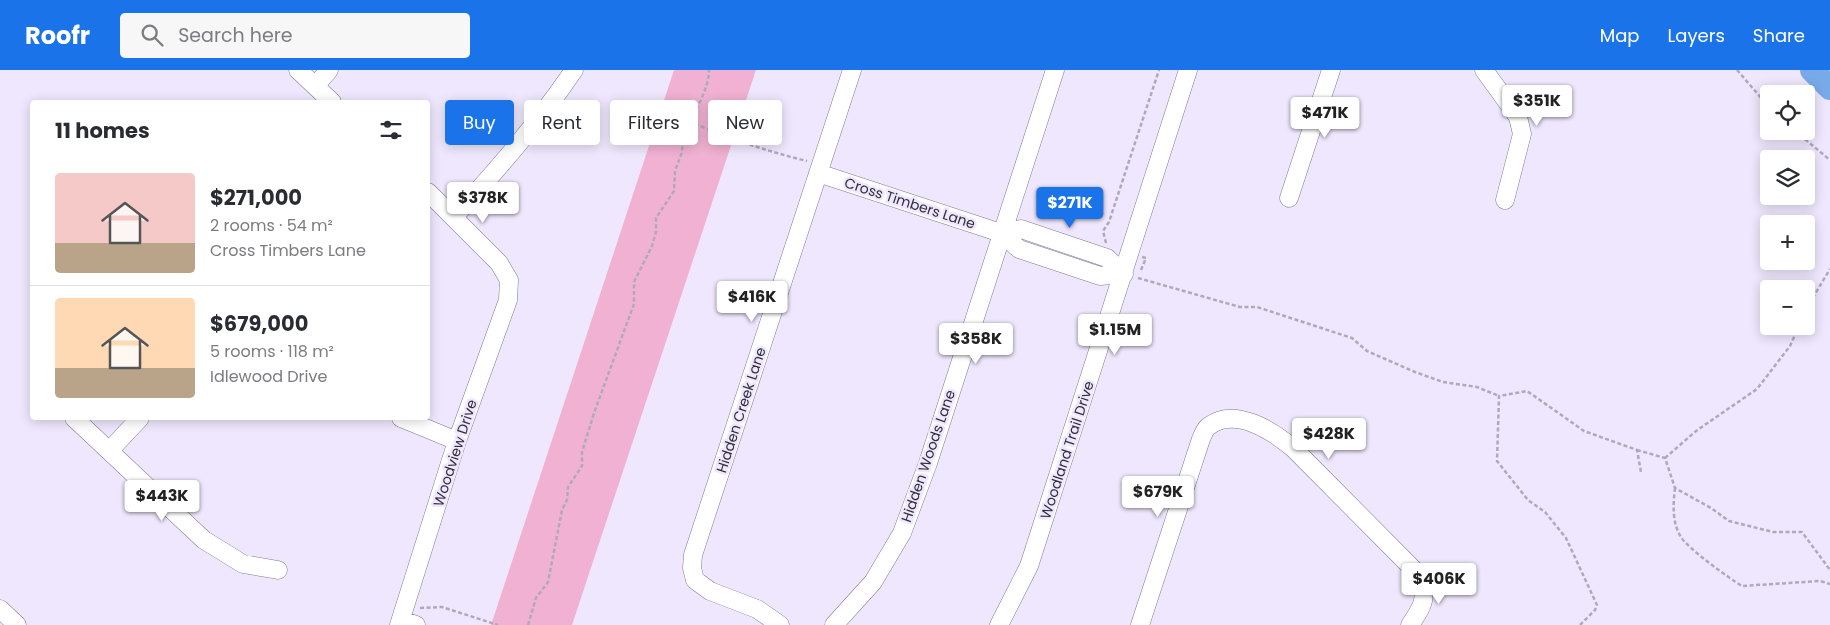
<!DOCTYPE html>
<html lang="en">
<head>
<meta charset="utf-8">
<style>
	body { margin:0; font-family:Poppins,sans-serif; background:#f7f7f7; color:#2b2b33; height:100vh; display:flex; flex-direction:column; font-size:19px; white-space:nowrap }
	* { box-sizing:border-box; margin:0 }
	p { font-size:16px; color:#7c7c81 }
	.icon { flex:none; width:28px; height:28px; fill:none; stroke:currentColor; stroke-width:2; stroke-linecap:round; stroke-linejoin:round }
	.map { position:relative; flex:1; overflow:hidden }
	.sheet { position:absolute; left:30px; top:30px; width:400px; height:320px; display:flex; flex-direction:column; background:#fff; border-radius:5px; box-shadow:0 2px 12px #0003 }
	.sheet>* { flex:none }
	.banner { position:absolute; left:445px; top:30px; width:475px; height:45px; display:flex; gap:10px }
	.fabs { position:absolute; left:1760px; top:15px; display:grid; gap:10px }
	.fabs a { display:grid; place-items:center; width:55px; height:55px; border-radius:5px; background:#fff; box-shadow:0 2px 12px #0003; font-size:25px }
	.price { position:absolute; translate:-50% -42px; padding:0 11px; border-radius:5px; background:#fff; color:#222; font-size:16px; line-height:32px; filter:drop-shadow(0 1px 2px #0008) }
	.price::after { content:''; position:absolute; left:50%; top:30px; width:15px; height:11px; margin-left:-8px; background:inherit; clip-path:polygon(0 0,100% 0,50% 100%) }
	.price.selected { background:#1a73e8; color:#fff }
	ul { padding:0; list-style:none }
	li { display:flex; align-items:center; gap:15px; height:125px; padding:0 25px }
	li+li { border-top:1px solid #e1e1e2 }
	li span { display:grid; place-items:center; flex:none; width:140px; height:100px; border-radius:5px; color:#555 }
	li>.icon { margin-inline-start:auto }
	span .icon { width:60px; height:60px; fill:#fffc; stroke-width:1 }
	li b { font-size:21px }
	h2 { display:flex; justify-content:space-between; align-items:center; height:60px; padding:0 25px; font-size:21px }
	.pill { padding:0 18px; border-radius:5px; background:#fff; box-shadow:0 2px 12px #0003; font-size:18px; line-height:45px }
	.pill.selected { background:#1a73e8; color:#fff }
	header { display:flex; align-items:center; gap:30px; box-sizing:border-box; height:70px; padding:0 25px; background:#1a73e8; color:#fff }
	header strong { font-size:24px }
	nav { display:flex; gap:28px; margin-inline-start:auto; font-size:18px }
	.search { width:350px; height:45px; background:#f7f7f7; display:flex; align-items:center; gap:12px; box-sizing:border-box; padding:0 18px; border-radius:5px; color:#7c7c81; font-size:19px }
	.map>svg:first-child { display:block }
	.green { fill:#f1b1d2 }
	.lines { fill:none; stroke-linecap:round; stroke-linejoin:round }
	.river { stroke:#78a9e9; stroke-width:24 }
	.minor-casing { stroke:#827a92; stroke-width:19 }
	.path { stroke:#afa9bb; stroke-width:2.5; stroke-dasharray:4 2.5; stroke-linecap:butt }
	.minor { stroke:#fff; stroke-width:18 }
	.labels { text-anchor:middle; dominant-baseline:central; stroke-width:5; stroke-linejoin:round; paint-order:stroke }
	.street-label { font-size:14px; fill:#312e38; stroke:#efe7fd }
</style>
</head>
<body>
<header>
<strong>Roofr</strong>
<div class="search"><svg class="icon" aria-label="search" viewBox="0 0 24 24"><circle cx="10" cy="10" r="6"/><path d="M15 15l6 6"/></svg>Search here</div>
<nav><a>Map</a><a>Layers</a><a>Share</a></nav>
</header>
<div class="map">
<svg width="1830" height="555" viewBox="0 0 1830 555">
	<rect width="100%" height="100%" fill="#efe7fd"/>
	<path class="green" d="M674 0H756L572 555H491Z"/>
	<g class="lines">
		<path class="river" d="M1812 0 1830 18"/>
		<g class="minor-casing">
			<path id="minor" d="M298 0 332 32
				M1484 0 1518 47 1522 64 1505 130
				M315 16 329 0
				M818 103 1001 163 1019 179 1100 206 1124 204
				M1289 128 1331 0
				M454 147C497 100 538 53 574 0
				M1001 163 1021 159 1107 188 1124 204
				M74 348 204 470 243 494 278 500
				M401 348 457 371
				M110 380 140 348
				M0 539 17 555
				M401 550 416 555
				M399 555 457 371 508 230 509 210 499 193 428 122
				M780 555 757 539 710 521 695 510 692 498 693 485 852 0
				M834 555 873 512 902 463 928 393 1055 0
				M999 555 1029 496 1188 0
				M1140 555 1201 369C1203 365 1205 358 1209 356 1236 336 1274 362 1294 379L1421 507C1427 530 1423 536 1410 555"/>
		</g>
		<path class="path" d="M1737 0 1769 37
			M689 51C727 68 766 81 807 91
			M1795 61 1830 90
			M1106 173 1103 161 1109 152 1159 0
			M1141 200 1146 188 1142 187
			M1138 208 1240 237H1257L1352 268 1367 281 1415 302 1443 312 1477 317 1499 326
			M1806 239 1830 199
			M1637 380 1665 388 1675 418 1711 438 1729 451 1773 462H1802L1830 500
			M1665 388 1696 361 1757 319 1790 276 1799 256
			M1675 418C1673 434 1672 453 1681 467 1686 477 1730 509 1742 516L1820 511 1830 514
			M420 538 442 537 498 555
			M528 555 536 528 548 512 562 440 567 430 568 417 582 396V382L594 343 634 234V212L652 176 656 162V148L674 121 675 101 682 82 684 55C696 44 709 17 709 0
			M1580 555 1595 540 1597 535 1566 468 1545 442 1528 430 1497 391 1499 326 1527 321 1584 361 1637 380 1641 402"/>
		<use href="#minor" class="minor"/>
	</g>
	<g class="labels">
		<g class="street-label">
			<text transform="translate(910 133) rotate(18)">Cross Timbers Lane</text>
			<text transform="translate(741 340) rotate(-72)">Hidden Creek Lane</text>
			<text transform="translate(1067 380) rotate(-72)">Woodland Trail Drive</text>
			<text transform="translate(455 383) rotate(-72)">Woodview Drive</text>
			<text transform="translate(928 386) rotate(-71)">Hidden Woods Lane</text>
		</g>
	</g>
</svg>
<div class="fabs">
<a><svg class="icon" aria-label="locate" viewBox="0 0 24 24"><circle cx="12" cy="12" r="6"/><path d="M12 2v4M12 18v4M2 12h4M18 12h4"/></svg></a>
<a><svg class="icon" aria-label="layers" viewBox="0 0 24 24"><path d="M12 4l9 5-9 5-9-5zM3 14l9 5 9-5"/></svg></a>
<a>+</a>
<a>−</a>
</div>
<b class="price" style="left:1537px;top:57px">$351K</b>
<b class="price" style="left:1325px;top:69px">$471K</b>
<b class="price" style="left:483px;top:154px">$378K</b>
<b class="price selected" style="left:1070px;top:159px">$271K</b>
<b class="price" style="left:752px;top:253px">$416K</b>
<b class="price" style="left:1115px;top:286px">$1.15M</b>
<b class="price" style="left:976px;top:295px">$358K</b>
<b class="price" style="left:1329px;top:390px">$428K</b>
<b class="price" style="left:1158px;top:448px">$679K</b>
<b class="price" style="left:162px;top:452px">$443K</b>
<b class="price" style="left:1439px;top:535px">$406K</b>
<div class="banner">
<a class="pill selected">Buy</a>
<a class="pill">Rent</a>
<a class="pill">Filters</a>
<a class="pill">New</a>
</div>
<section class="sheet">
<h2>11 homes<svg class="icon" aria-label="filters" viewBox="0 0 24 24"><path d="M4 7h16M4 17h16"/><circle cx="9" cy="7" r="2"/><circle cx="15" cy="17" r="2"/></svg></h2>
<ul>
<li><span style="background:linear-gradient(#f6c9c9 70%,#b9a48a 0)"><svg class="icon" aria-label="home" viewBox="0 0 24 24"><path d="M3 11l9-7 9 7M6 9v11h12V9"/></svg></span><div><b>$271,000</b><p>2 rooms · 54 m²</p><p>Cross Timbers Lane</p></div></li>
<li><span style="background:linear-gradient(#ffd9b3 70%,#b9a48a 0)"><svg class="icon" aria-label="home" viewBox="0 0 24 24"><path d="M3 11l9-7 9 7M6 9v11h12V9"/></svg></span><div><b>$679,000</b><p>5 rooms · 118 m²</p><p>Idlewood Drive</p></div></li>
</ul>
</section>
</div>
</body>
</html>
